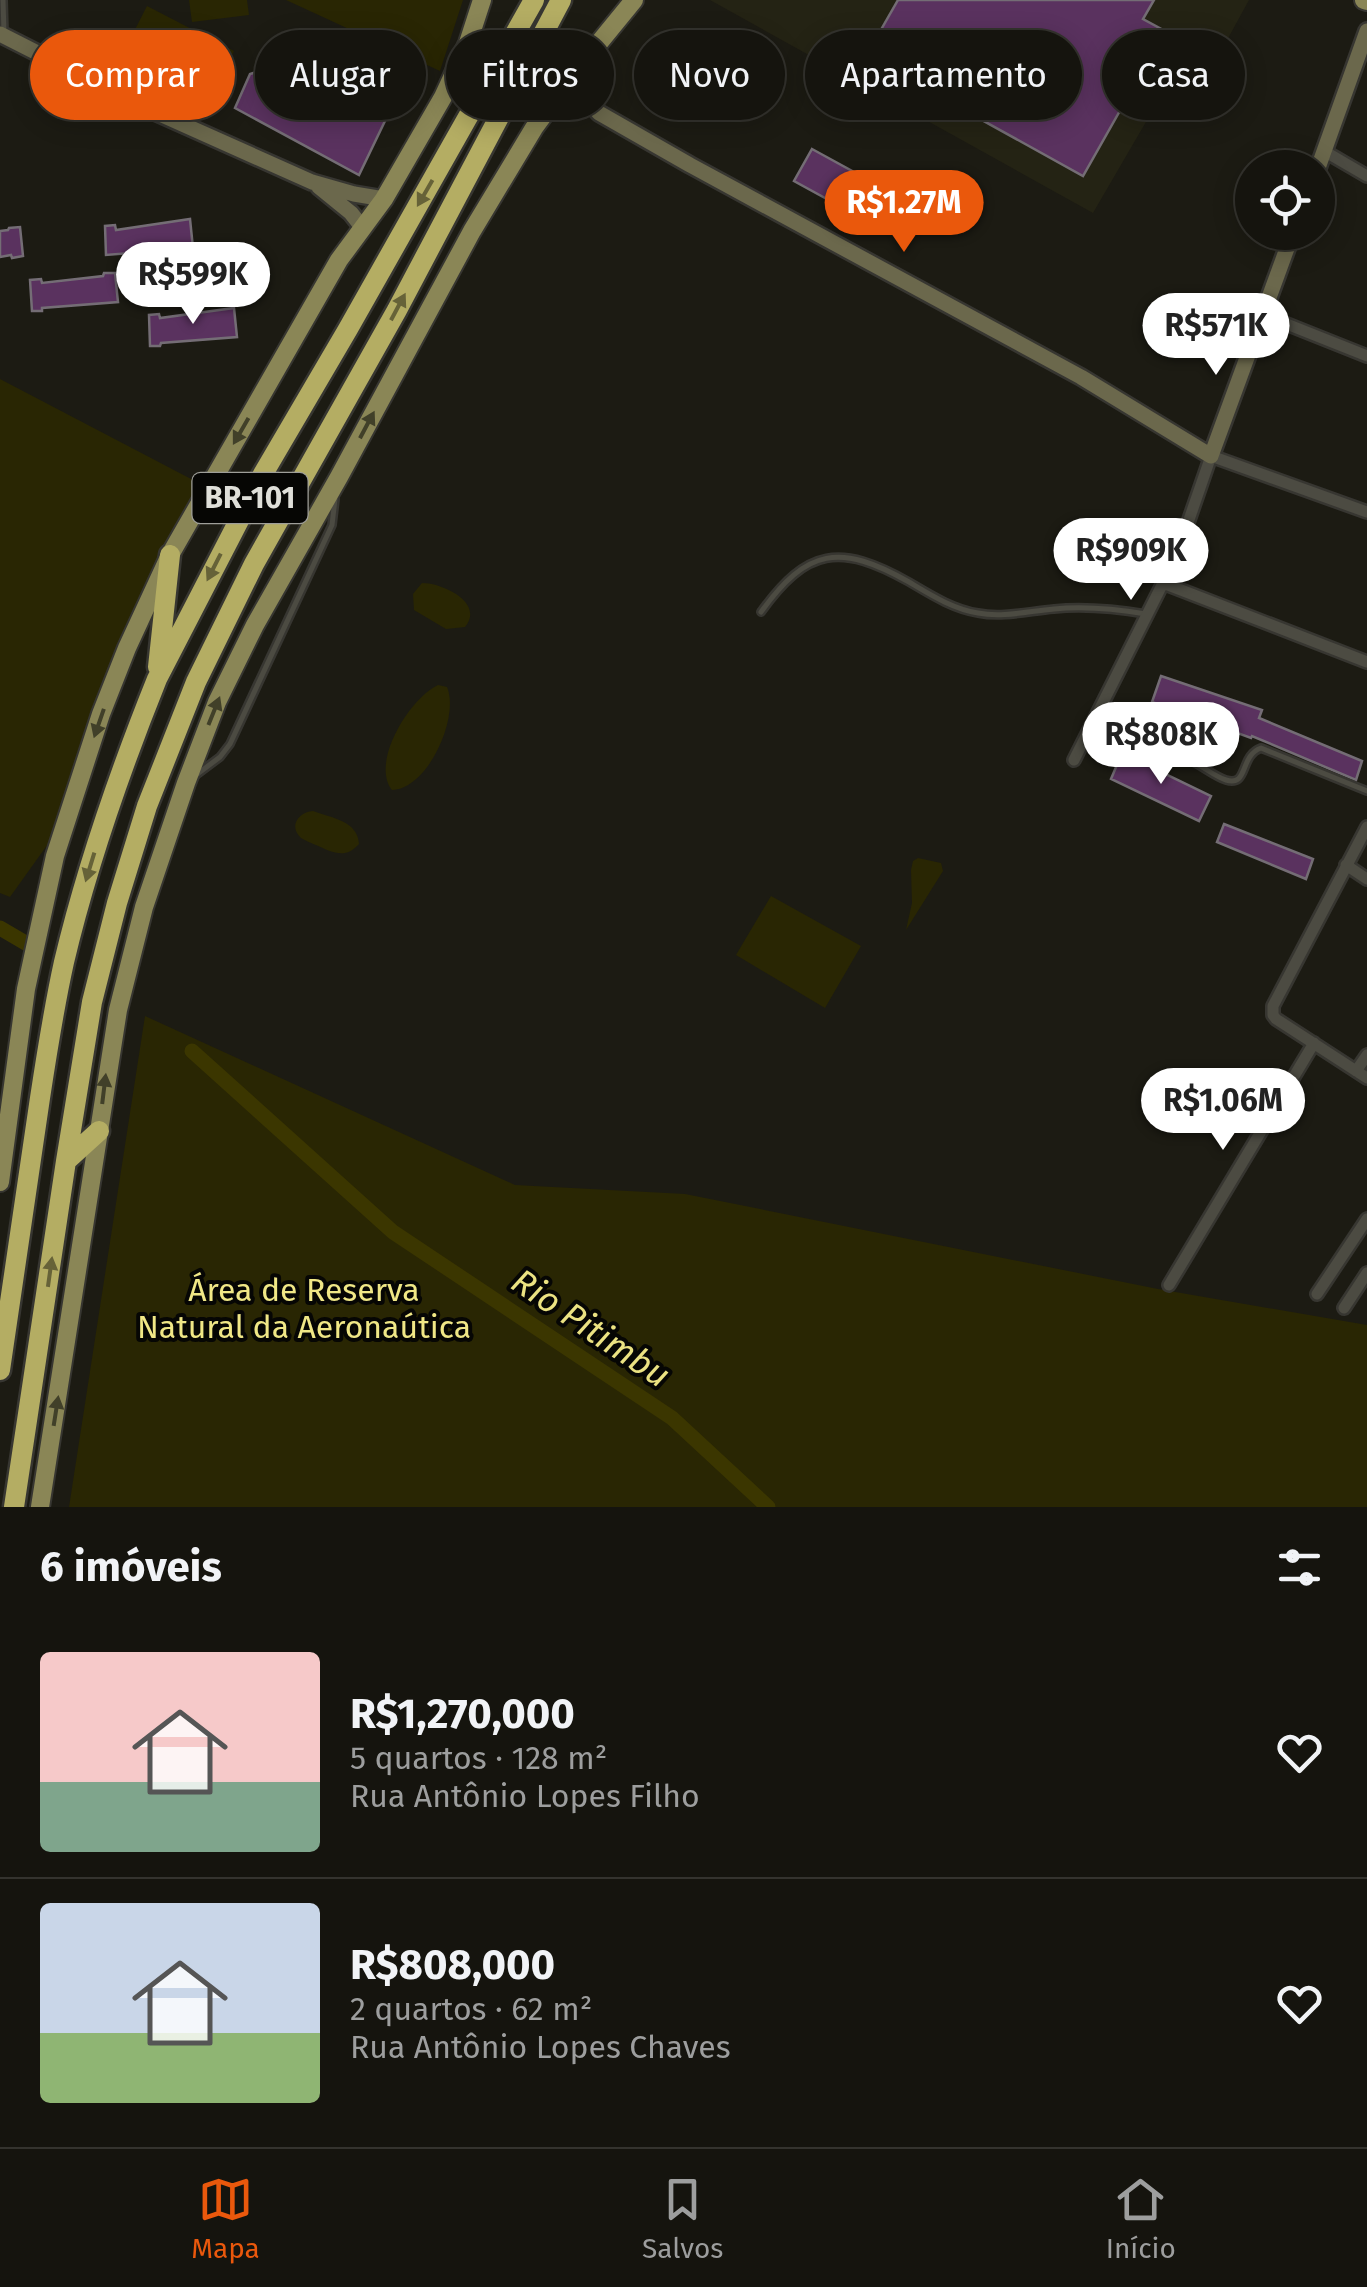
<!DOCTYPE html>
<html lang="pt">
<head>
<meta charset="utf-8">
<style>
	body { margin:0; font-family:"Fira Sans",sans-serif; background:#22211c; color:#f1f3f6; height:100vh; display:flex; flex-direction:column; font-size:38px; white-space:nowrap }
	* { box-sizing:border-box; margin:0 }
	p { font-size:32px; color:#9d9e9e }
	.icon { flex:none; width:55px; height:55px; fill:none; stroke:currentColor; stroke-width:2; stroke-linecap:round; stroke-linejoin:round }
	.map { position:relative; height:1507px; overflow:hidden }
	.sheet { display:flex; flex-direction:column; background:#15140e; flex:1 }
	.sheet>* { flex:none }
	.banner { position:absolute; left:30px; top:30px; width:1308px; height:90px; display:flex; gap:20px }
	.controls { position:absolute; left:1235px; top:150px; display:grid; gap:20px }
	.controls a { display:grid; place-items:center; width:100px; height:100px; border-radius:50%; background:#15140e; box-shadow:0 5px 25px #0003,0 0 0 2px #34332e; font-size:50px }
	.price { position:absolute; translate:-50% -85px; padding:0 22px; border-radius:35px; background:#fff; color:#222; font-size:32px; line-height:65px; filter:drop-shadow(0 2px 5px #0008) }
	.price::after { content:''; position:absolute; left:50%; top:60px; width:30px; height:22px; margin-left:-15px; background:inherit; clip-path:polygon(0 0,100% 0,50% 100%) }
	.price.on { background:#ea580c; color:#fff }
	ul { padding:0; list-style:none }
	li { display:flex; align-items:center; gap:30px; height:250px; padding:0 40px }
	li+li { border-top:2px solid #34332e }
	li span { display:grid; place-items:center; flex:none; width:280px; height:200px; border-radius:10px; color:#555 }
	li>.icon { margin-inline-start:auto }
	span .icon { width:120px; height:120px; fill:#fffc; stroke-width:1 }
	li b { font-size:42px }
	h2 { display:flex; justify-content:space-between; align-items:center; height:120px; padding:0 40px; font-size:42px }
	.pill { padding:0 35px; border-radius:45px; background:#15140e; box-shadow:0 5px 25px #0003,0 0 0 2px #34332e; font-size:35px; line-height:90px }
	.pill.on { background:#ea580c; color:#fff }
	.tab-bar { display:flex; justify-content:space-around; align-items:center; height:140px; border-top:2px solid #34332e; background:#15140e; font-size:28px; color:#9d9e9e }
	.tab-bar a { display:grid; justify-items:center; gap:5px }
	.tab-bar .on { color:#ea580c }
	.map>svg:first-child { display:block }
	.built { fill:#242314 }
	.green { fill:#292603 }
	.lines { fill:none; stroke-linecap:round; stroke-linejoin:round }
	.canal { stroke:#3b3600; stroke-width:15 }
	.building { fill:#5a325f; stroke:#746d75; stroke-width:2.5 }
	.lane-casing { stroke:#373631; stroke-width:10 }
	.street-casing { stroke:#373631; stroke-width:16 }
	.secondary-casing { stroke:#373631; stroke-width:20 }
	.primary-casing { stroke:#373631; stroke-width:22 }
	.highway-casing { stroke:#373631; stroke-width:25 }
	.lane { stroke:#4c4b42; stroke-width:5 }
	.street { stroke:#4c4b42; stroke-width:11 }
	.secondary { stroke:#6b684c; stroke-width:15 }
	.primary { stroke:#8a8656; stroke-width:18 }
	.highway { stroke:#b4ad63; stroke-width:20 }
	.oneway { fill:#666238 }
	.oneway2 { fill:#414029 }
	.labels { text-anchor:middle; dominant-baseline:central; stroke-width:8; stroke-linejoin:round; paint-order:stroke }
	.shield { fill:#060604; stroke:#9e9e99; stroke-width:2.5 }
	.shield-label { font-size:30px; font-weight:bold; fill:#dfdfd9 }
	.park-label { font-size:32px; fill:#f0e786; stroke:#060604 }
	.water-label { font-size:35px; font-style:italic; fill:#ebe282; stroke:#060604 }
</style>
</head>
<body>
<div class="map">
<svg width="1367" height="1507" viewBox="0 0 1367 1507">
	<rect width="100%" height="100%" fill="#1c1b13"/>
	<path class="built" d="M710 0H1249L1220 53 1193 41 1093 213Z"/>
	<path class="green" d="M189 0H247L249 15 192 22Z
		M286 0H463L440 71Z
		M147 6 234 51 209 101 121 57Z
		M0 379 214 491 103 718 68 816 10 897 0 893Z
		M422 583C443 583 485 603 465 627L446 629 414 610 413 594Z
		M438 685 447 687C460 717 428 789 392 790 370 762 410 698 438 685Z
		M313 811C332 818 358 821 359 844 345 860 332 852 316 845 313 844 304 840 301 838 288 826 299 812 313 811Z
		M918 858 941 863 943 871 906 930 912 903 911 870 913 861Z
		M771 896 861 946 825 1008 736 955Z
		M145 1016 515 1185 685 1194 1158 1289 1367 1325V1507H69Z"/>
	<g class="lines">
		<path class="canal" d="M0 928 29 945
			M192 1051 393 1232 672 1418 768 1507"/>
	</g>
	<path class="building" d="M898 0H1154L1143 19 1165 31 1083 176 877 62 885 48 874 42Z
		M352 42 409 71 359 175 235 108 250 74Z
		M812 149 863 177 861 180 883 191 865 227 853 221 856 215 794 181Z
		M190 219 193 248 106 255 105 226 115 225 116 230Z
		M20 227 23 256 12 258 11 255 0 257V231L8 230 9 228Z
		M104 273H115L118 302 42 308V311H32L30 280 41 279 42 283 103 276Z
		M234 308 237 337 161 343 160 346H150L149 315 159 314 160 318Z
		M1161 676 1262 710 1259 718 1362 761 1356 780 1252 736 1251 738 1152 702Z
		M1122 753 1211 796 1199 821 1111 779Z
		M1224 824 1313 859 1306 879 1217 842Z"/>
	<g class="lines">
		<g class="lane-casing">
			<path id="lane" d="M3 0 4 33
				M761 612C807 548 840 543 909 582 931 595 953 609 978 613 1003 618 1029 611 1054 609 1084 606 1116 609 1146 614
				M1195 763C1205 768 1216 777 1226 780 1249 787 1239 756 1261 748L1367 791
				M196 775 220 757 230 744 332 525 335 499"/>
		</g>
		<g class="street-casing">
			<path id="street" d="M1324 151 1367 176
				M1264 315 1367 356
				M1163 583 1367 662
				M1074 760 1163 583 1182 540 1211 456 1367 512
				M1367 827 1273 1006V1015L1276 1019 1367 1078
				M1346 865 1367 879
				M1356 1071 1367 1055
				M1169 1285 1314 1043
				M1317 1294 1367 1219
				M1344 1308 1367 1273"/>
		</g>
		<g class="secondary-casing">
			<path id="secondary" d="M0 34 65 67 103 79
				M576 71 589 102 599 113 690 165 1081 377 1211 456 1293 232
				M96 91a14 14 0 1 1 28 0a14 14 0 1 1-28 0Z
				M122 100 153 111 312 182 354 194 384 199
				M1318 168 1367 31
				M319 187 351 213 362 227"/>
		</g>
		<g class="primary-casing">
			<path id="primary" d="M1364 0 1367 1
				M0 1182 26 989 55 856 101 714 127 648 170 555 339 260 384 199 443 97 468 43 482 0
				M40 1507 118 1010 144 907 186 783 217 702 255 625 339 477 472 231 534 128 576 71 634 0"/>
		</g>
		<g class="highway-casing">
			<path id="highway" d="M158 667 170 555
				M66 1161 99 1131
				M0 1370C14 1279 26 1188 40 1098 47 1052 54 1007 64 962 87 865 120 771 157 679L263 474 348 329 534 0
				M14 1507 66 1161 92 1002 117 903 147 806 196 682 254 564 397 310 561 0"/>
		</g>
		<use href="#lane" class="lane"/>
		<use href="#street" class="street"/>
		<use href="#secondary" class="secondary"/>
		<use href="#primary" class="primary"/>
		<use href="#highway" class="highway"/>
	</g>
	<defs><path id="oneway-solid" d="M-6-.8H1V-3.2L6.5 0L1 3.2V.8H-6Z" transform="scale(2.5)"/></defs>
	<g class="oneway">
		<use href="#oneway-solid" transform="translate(425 193) rotate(120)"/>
		<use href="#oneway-solid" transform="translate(398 307) rotate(-62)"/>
		<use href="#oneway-solid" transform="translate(214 567) rotate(117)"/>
		<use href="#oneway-solid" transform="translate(90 867) rotate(107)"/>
		<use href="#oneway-solid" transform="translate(50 1272) rotate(-82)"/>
	</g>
	<g class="oneway2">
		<use href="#oneway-solid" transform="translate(367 425) rotate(-62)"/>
		<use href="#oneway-solid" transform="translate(241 431) rotate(120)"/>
		<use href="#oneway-solid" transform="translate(214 711) rotate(-68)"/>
		<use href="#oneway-solid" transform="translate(99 723) rotate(109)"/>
		<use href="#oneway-solid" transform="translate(104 1089) rotate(-83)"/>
		<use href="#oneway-solid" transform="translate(56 1411) rotate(-81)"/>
	</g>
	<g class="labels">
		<rect class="shield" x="192.5" y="473" width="115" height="50" rx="8"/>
		<g class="shield-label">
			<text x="250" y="498">BR-101</text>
		</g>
		<g class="park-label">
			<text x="304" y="1290">Área de Reserva<tspan x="304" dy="37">Natural da Aeronaútica</tspan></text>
		</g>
		<g class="water-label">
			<text transform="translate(591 1328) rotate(34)">Rio Pitimbu</text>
		</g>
	</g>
</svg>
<div class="controls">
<a><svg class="icon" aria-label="locate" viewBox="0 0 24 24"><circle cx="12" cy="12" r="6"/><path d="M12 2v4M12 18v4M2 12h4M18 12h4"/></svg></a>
</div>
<b class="price on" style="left:904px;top:255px">R$1.27M</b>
<b class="price" style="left:193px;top:327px">R$599K</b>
<b class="price" style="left:1216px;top:378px">R$571K</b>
<b class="price" style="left:1131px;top:603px">R$909K</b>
<b class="price" style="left:1161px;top:787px">R$808K</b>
<b class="price" style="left:1223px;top:1153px">R$1.06M</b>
<div class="banner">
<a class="pill on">Comprar</a>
<a class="pill">Alugar</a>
<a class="pill">Filtros</a>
<a class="pill">Novo</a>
<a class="pill">Apartamento</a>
<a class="pill">Casa</a>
</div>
</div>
<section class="sheet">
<h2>6 imóveis<svg class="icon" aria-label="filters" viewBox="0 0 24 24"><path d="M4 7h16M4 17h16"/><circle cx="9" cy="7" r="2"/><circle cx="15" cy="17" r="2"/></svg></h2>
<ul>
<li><span style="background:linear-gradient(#f6c9c9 65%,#7fa58c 0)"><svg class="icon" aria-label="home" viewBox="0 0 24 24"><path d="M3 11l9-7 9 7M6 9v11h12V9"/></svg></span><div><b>R$1,270,000</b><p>5 quartos · 128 m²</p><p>Rua Antônio Lopes Filho</p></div><svg class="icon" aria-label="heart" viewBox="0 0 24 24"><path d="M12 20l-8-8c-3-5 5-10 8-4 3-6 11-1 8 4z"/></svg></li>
<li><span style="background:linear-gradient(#c9d6e8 65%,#8fb573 0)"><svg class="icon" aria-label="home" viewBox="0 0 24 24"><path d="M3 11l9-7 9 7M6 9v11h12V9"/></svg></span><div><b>R$808,000</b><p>2 quartos · 62 m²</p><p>Rua Antônio Lopes Chaves</p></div><svg class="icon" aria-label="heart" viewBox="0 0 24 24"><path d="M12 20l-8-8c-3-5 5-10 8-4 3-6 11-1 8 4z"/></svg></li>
</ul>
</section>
<nav class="tab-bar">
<a class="on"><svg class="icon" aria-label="map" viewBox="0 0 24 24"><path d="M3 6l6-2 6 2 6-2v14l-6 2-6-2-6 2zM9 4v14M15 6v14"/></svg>Mapa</a>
<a><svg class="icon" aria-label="saved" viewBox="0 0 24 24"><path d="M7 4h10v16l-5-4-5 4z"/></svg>Salvos</a>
<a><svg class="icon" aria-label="home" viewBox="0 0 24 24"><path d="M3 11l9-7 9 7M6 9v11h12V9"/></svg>Início</a>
</nav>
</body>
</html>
